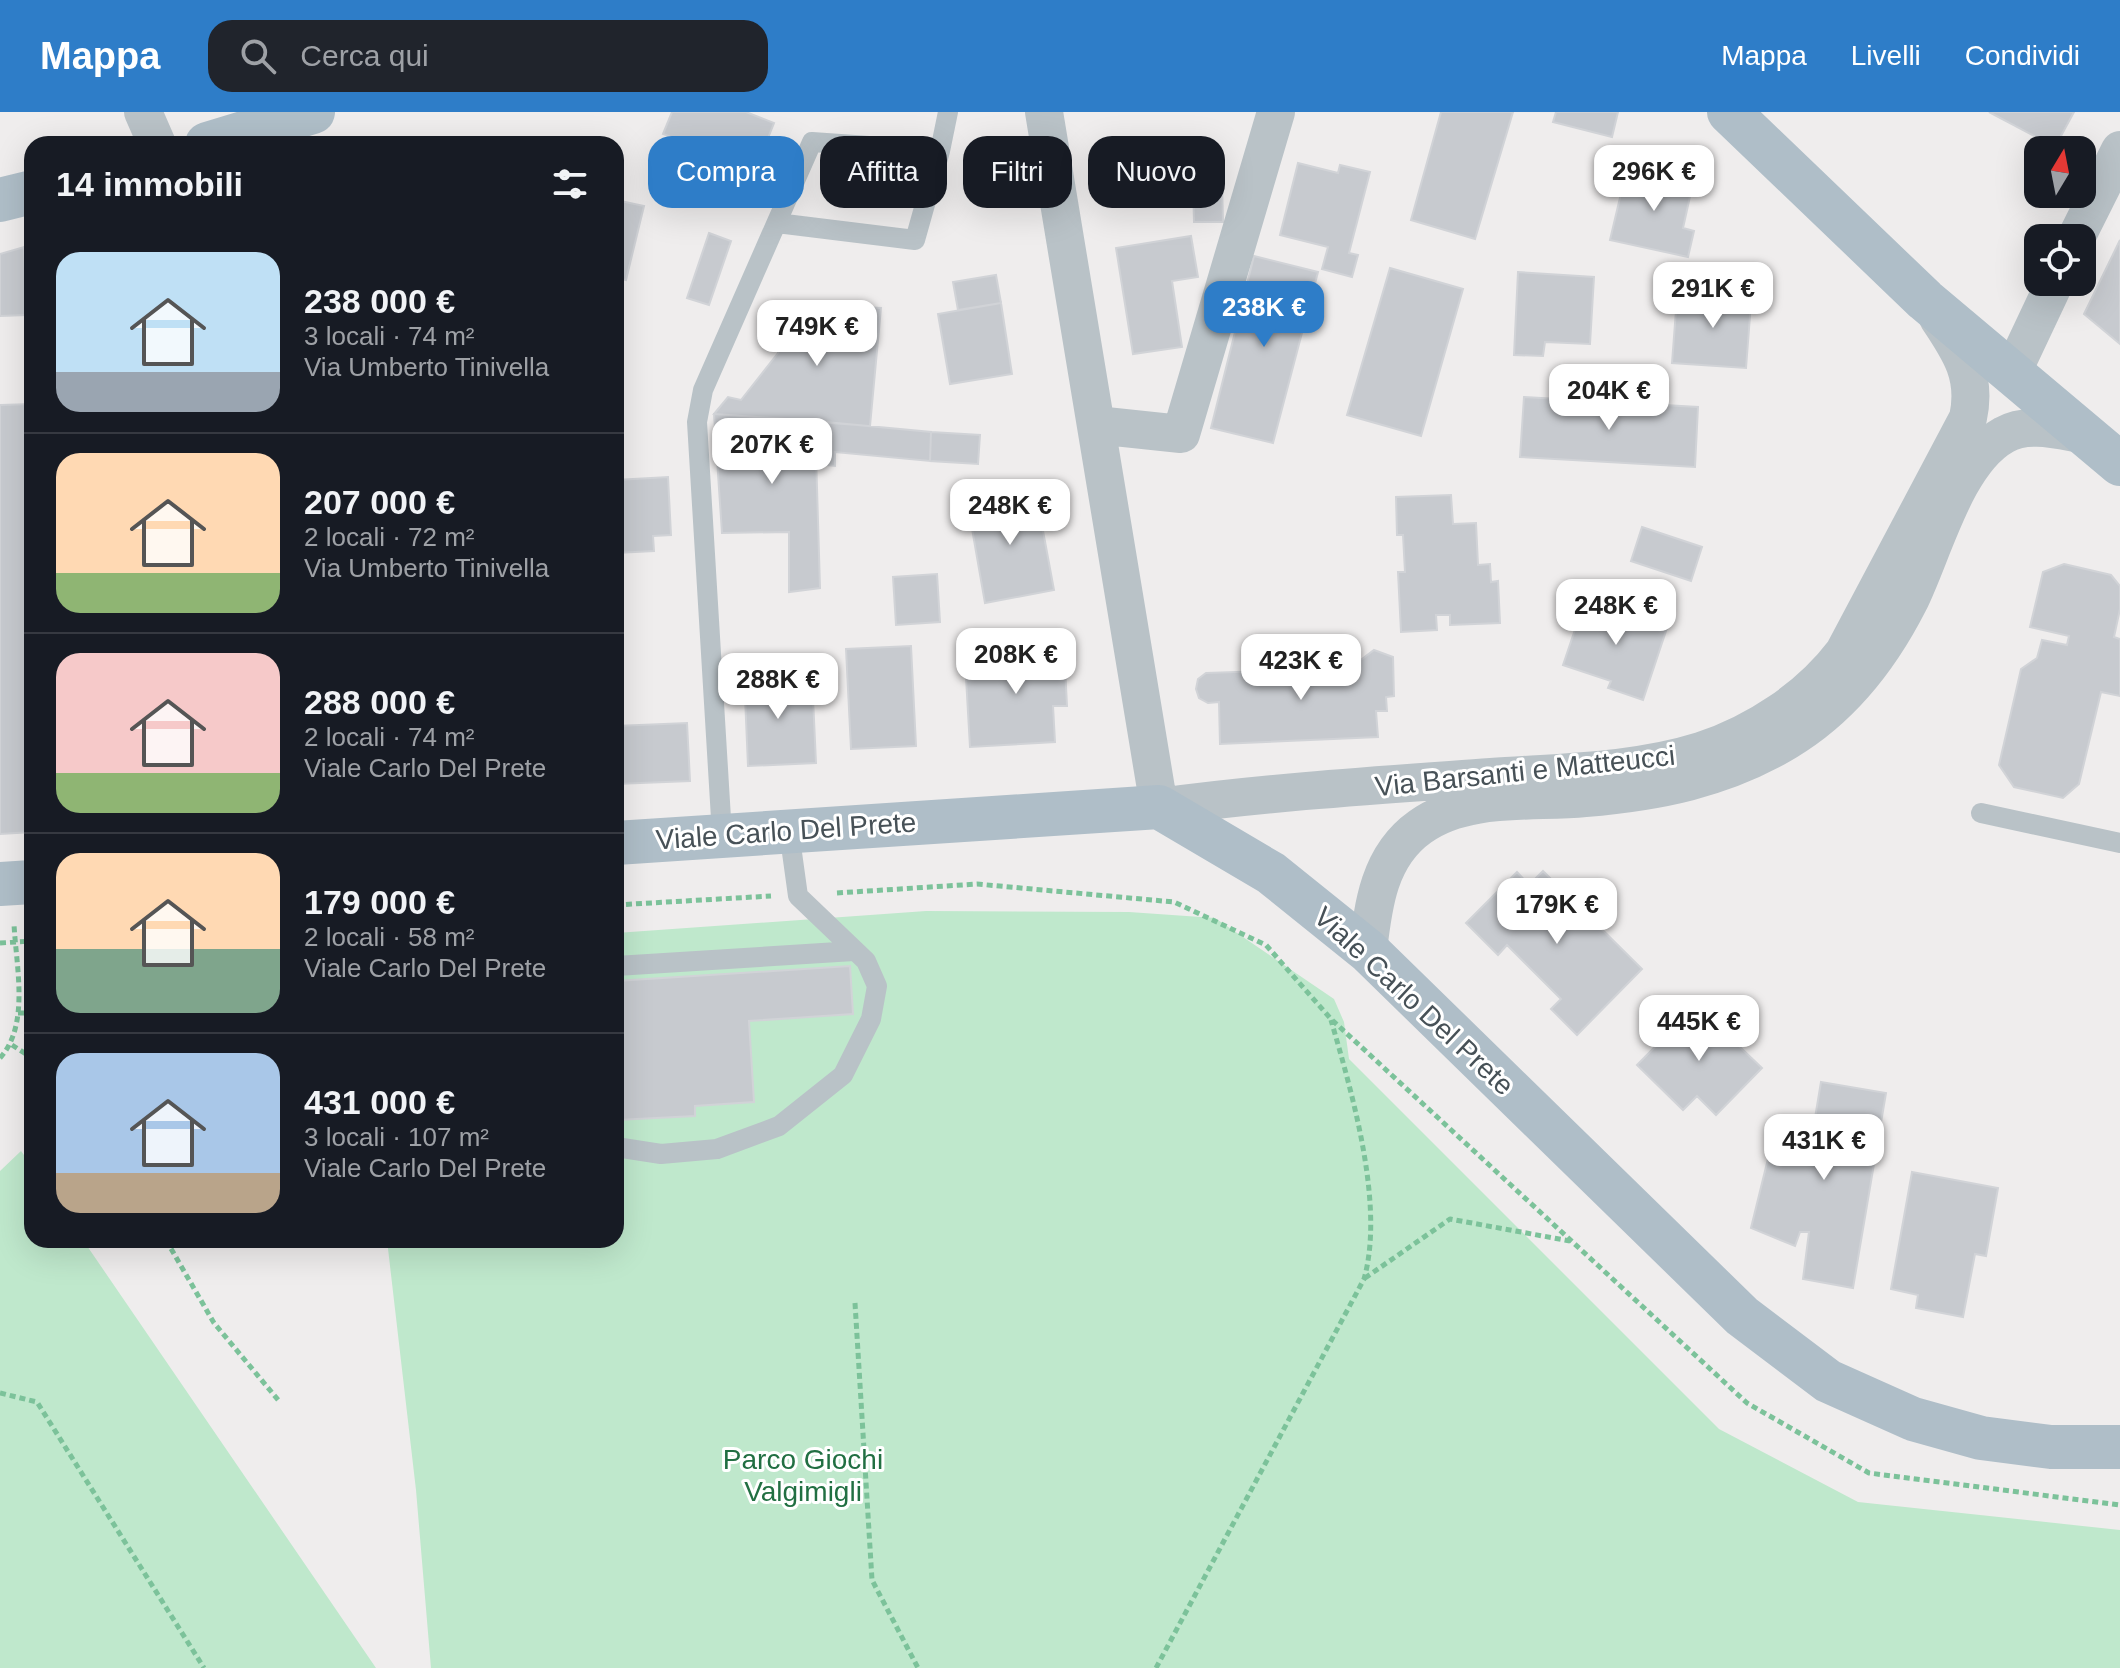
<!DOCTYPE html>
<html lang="it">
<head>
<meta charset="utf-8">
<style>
	body { margin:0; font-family:Helvetica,sans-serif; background:#20242c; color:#f1f3f6; height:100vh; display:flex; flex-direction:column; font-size:30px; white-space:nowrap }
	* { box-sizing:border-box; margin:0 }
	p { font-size:26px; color:#9ea1a6 }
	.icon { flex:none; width:44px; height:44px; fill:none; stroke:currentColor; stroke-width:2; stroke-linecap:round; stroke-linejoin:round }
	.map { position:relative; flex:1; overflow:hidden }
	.sheet { position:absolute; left:24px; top:24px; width:600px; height:1112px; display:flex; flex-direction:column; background:#171b24; border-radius:24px; box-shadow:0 8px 32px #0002 }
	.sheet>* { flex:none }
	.guide { position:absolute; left:648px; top:24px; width:760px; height:72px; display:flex; gap:16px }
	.needle { width:52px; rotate:10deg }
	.buttons { position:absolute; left:2024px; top:24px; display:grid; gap:16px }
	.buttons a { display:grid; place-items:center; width:72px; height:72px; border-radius:16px; background:#171b24; box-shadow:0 8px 32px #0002; font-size:40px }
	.price { position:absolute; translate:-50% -68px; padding:0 18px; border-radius:16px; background:#fff; color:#222; font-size:26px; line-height:52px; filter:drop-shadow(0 2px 4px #0008) }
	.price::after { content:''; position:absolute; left:50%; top:48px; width:24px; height:18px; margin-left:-12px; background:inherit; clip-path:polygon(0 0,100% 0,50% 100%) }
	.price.on { background:#2e7dc8; color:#fff }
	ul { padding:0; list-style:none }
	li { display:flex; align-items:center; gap:24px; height:200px; padding:0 32px }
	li+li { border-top:2px solid #363941 }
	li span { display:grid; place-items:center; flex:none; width:224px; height:160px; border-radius:24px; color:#555 }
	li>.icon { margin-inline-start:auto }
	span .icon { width:96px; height:96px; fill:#fffc; stroke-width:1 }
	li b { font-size:34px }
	h2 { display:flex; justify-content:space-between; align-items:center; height:96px; padding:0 32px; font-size:34px }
	.pill { padding:0 28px; border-radius:24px; background:#171b24; box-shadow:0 8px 32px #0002; font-size:28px; line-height:72px }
	.pill.on { background:#2e7dc8; color:#fff }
	header { display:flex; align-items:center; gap:48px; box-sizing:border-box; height:112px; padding:0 40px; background:#2e7dc8; color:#fff }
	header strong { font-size:38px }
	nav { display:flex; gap:44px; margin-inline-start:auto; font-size:28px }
	.search { width:560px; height:72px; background:#20242c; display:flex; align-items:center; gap:20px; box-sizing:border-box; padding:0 28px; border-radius:24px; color:#9ea1a6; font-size:30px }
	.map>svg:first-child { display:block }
	.green { fill:#bfe8cc }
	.building { fill:#c7cacf; stroke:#d1d3d7; stroke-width:2 }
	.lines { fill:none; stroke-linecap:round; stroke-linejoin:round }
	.path { stroke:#7cc29a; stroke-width:5; stroke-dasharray:6 4; stroke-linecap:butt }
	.lane { stroke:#b9c2c7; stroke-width:20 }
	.street { stroke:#b9c2c7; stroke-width:38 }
	.primary { stroke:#afbec8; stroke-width:44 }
	.labels { text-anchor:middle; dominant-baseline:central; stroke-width:6; stroke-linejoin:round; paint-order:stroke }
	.street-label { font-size:28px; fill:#475157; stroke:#fff }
	.park-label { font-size:28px; fill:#216f42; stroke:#fff }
</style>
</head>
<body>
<header>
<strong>Mappa</strong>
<div class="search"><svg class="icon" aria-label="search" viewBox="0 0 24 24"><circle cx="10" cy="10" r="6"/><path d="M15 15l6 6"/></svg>Cerca qui</div>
<nav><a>Mappa</a><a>Livelli</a><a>Condividi</a></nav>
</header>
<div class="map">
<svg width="2120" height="1556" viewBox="0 0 2120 1556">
	<rect width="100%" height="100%" fill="#efeded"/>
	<path class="green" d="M926 799 1129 800 1215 806 1334 887 1344 910 1349 947 1719 1317 1858 1390 2120 1418V1556H431L416 1378 387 1128H616V821Z
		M21 1039 32 1054V1128H83L376 1556H0V1059Z"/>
	<path class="building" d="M672 0H746L774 11 762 41 778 48 761 92 658 51 669 24 663 22Z
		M1441 0H1513L1475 127 1411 108Z
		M1556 0H1618L1612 25 1553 10Z
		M1989 0H2074L2055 35Z
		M1298 51 1338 61 1340 53 1370 60 1349 141 1358 143 1352 165 1322 157 1328 135 1280 123Z
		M1627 56 1693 71 1683 116 1694 119 1688 145 1610 128Z
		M1222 70 1223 110H1194L1193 71Z
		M616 88 644 94 626 168 616 166Z
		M709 121 731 129 709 193 687 186Z
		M1191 124 1198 165 1172 169 1182 235 1133 242 1116 136Z
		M2120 128V232L2084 202Z
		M32 133V203H27L24 135Z
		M24 135 27 203 0 204V142Z
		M1254 144 1318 160 1273 331 1211 316Z
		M1390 156 1463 177 1421 324 1347 303Z
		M1518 160 1594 165 1590 232 1545 230 1543 244 1514 243Z
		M996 163 1001 191 958 198 953 170Z
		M1725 176 1752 178 1746 256 1672 251 1677 185 1724 189Z
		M780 191 881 196 870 314 714 302 728 285 741 288 778 241Z
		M1001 191 1012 262 950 272 938 202Z
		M1524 285 1698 295 1695 355 1520 345Z
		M32 292V720L0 722V293Z
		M714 302 815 309 820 476 789 480V420L722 421Z
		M815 309 931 320 930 349 835 340V354L816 352Z
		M931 320 980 323 978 352 930 349Z
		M668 365 671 423 653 424 654 439 616 441V368Z
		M1036 381 1054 478 985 491 967 388 999 383 1000 388Z
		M1451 383 1453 412 1476 411 1478 453 1490 452 1491 470 1498 469 1500 511 1450 513V503H1436L1437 518 1401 520 1398 460H1405L1403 423H1397L1396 385Z
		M1642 415 1702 435 1691 469 1631 449Z
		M2064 452 2111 463 2120 474V497L2114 525 2120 527V584L2101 580 2079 672 2063 686 2014 675 1999 653 2021 557 2037 546 2042 528 2067 533 2069 524 2030 515 2043 460Z
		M937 462 940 510 896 513 893 465Z
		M1586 485 1668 513 1643 588 1608 576 1611 569 1563 553Z
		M911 534 916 634 851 637 846 537Z
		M1064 534 1067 594H1053L1055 630 970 635 965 548 1001 546 1000 536Z
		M1374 538 1393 545 1394 584 1386 585 1387 599H1376L1378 625 1220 632 1219 590 1208 591 1199 586 1196 577 1198 567 1206 561 1266 559V565L1337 561 1336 548 1362 547Z
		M795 559 796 586H813L816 651 748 654 744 561Z
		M687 611 690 669 616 672V614Z
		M1543 759 1642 857 1577 923 1551 897 1561 887 1507 833 1498 843 1466 811 1517 760 1529 773Z
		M850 854 853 902 749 909 754 990 695 994V1004L617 1008 616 869Z
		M1696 893 1762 956 1716 1003 1697 984 1683 998 1637 953Z
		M1821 970 1886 981 1853 1176 1803 1167 1809 1120H1800L1795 1134 1751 1116 1776 1014 1813 1018Z
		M1912 1060 1998 1076 1986 1144 1975 1142 1963 1205 1916 1196 1918 1183 1891 1177Z"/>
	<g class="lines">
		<path class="path" d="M837 781 977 772 1174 790 1266 833 1331 907 1747 1291 1869 1361 2120 1393
			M616 793 771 784
			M0 831 32 829
			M18 901H32
			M12 933 32 946
			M0 946C30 913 16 854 14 812
			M166 1128 214 1211 279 1289
			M1365 1166 1450 1107 1570 1129
			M855 1191 872 1468 918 1556
			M0 1281 37 1290 204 1556
			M1156 1556 1364 1167C1385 1093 1352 981 1331 908"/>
		<path class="lane" d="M777 111 915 128 940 39
			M1981 701 2120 731
			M722 723 697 310 703 278 812 30 940 39 948 0
			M616 854 854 839
			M616 1035 661 1042 717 1037 779 1014 843 963 871 907 877 874 866 849 798 784 789 719"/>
		<path class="street" d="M143 0 157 32
			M1044 0 1159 695C1269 680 1381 673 1491 665 1561 660 1634 660 1701 639 1756 621 1809 586 1844 540L1968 306C1977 265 1961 240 1938 206
			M2076 126 2120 38
			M2013 259 2055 170
			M1096 313 1181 322 1276 0
			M1368 839C1373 793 1379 744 1420 715 1465 682 1532 691 1585 686 1657 680 1724 667 1787 629 1842 596 1880 547 1909 490 1933 442 1955 350 2004 323 2028 309 2061 319 2087 323"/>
		<path class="primary" d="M1729 0 1925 188 2120 352
			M207 32 313 0
			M0 88 32 80
			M616 731 1159 695 1271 761 1368 839 1742 1204 1828 1269 1913 1307 1981 1326 2051 1335H2120
			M0 772 32 770"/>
	</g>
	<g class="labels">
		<g class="street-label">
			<text transform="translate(1525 659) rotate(-6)">Via Barsanti e Matteucci</text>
			<text transform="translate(786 719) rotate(-4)">Viale Carlo Del Prete</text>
			<text transform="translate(1414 889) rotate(43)">Viale Carlo Del Prete</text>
		</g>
		<g class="park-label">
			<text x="803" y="1347">Parco Giochi<tspan x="803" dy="32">Valgimigli</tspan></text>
		</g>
	</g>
</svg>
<div class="buttons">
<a><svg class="needle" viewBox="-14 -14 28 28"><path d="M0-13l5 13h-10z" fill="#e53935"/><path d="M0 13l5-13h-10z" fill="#9ea1a6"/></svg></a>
<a><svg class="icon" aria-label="locate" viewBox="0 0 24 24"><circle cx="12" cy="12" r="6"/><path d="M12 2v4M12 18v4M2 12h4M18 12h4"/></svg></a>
</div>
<b class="price" style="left:1654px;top:101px">296K €</b>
<b class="price" style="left:1713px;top:218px">291K €</b>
<b class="price on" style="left:1264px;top:237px">238K €</b>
<b class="price" style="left:817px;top:256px">749K €</b>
<b class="price" style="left:1609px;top:320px">204K €</b>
<b class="price" style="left:772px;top:374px">207K €</b>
<b class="price" style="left:1010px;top:435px">248K €</b>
<b class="price" style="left:1616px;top:535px">248K €</b>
<b class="price" style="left:1016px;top:584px">208K €</b>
<b class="price" style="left:1301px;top:590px">423K €</b>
<b class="price" style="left:778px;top:609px">288K €</b>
<b class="price" style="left:1557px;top:834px">179K €</b>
<b class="price" style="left:1699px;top:951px">445K €</b>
<b class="price" style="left:1824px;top:1070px">431K €</b>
<div class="guide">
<a class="pill on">Compra</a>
<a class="pill">Affitta</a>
<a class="pill">Filtri</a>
<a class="pill">Nuovo</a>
</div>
<section class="sheet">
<h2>14 immobili<svg class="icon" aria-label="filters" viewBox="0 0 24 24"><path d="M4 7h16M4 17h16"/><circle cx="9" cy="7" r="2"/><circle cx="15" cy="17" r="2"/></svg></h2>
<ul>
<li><span style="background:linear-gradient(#bfe0f5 75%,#9aa5b1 0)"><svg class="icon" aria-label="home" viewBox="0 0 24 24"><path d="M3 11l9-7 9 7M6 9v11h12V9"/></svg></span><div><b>238 000 €</b><p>3 locali · 74 m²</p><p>Via Umberto Tinivella</p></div></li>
<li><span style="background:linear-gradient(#ffd9b3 75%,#8fb573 0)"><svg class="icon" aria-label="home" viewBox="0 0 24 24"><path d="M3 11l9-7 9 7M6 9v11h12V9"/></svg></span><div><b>207 000 €</b><p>2 locali · 72 m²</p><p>Via Umberto Tinivella</p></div></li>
<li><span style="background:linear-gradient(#f6c9c9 75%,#8fb573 0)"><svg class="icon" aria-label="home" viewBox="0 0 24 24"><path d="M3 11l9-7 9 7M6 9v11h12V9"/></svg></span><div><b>288 000 €</b><p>2 locali · 74 m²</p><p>Viale Carlo Del Prete</p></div></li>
<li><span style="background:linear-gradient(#ffd9b3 60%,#7fa58c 0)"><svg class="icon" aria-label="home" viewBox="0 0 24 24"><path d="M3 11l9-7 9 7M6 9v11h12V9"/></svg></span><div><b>179 000 €</b><p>2 locali · 58 m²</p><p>Viale Carlo Del Prete</p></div></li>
<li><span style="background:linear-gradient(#a9c7e8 75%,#b9a48a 0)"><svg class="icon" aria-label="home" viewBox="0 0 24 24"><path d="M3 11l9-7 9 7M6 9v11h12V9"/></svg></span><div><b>431 000 €</b><p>3 locali · 107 m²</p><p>Viale Carlo Del Prete</p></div></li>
</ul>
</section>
</div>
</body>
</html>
